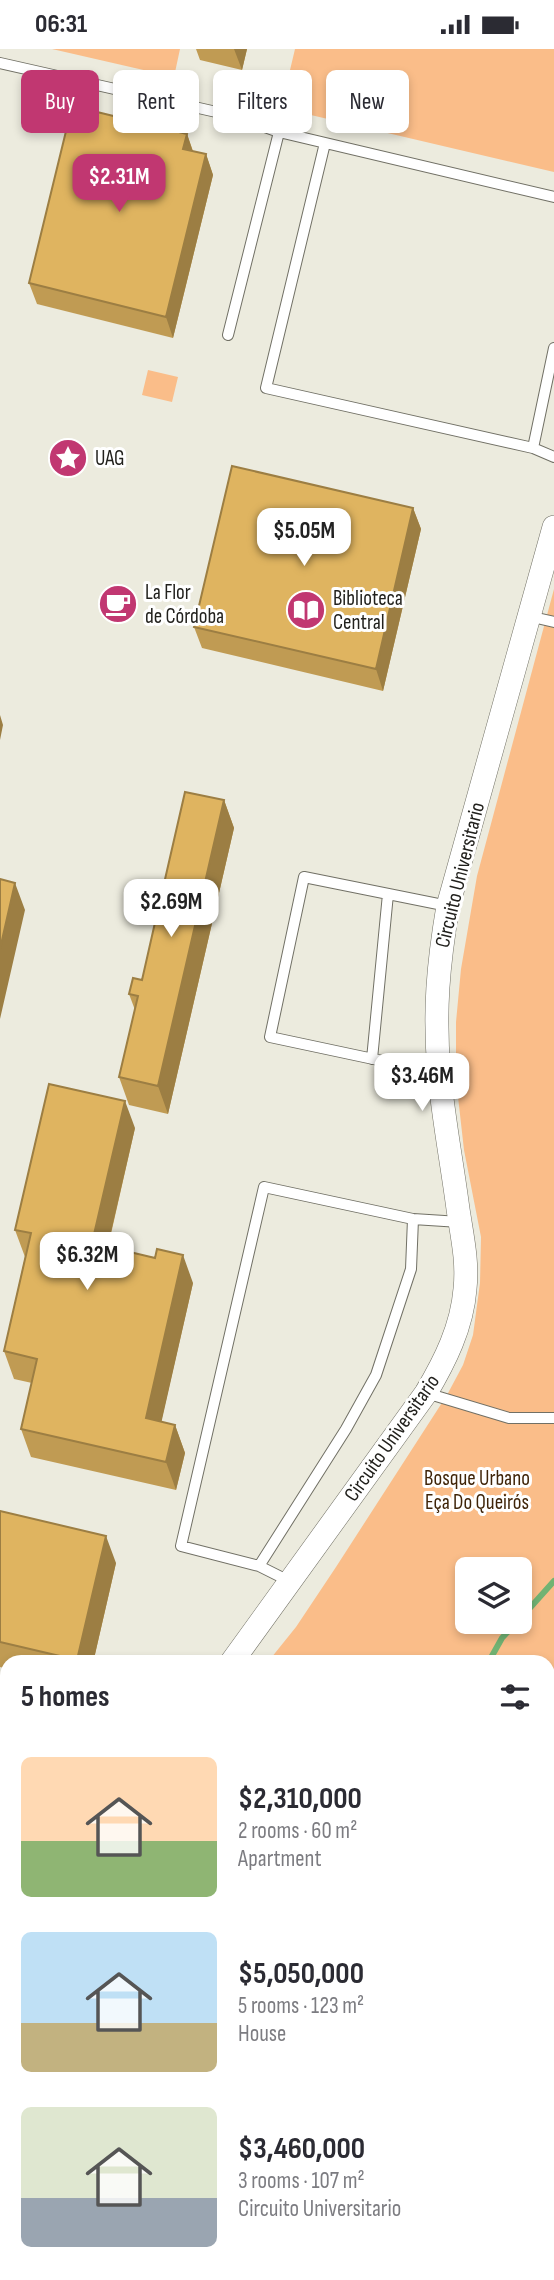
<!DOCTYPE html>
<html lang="en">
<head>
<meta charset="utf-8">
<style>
	body { margin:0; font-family:"Sofia Sans Condensed",sans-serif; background:#f2f2f3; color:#2b2b33; height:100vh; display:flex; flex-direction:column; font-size:26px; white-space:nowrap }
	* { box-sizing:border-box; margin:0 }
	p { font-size:23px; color:#7c7c81 }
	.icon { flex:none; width:38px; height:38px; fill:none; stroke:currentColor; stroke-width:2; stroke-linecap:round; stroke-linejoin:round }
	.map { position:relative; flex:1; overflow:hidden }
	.details { position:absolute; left:0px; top:1606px; width:555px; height:625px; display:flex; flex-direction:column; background:#fff; border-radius:21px 21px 0 0; box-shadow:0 4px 10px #0003 }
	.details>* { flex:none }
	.banner { position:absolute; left:21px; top:21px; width:513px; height:63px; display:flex; gap:14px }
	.controls { position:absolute; left:455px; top:1508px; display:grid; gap:14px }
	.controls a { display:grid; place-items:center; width:77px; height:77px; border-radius:10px; background:#fff; box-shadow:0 4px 10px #0003; font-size:35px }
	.price { position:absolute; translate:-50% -60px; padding:0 16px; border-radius:14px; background:#fff; color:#222; font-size:23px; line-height:46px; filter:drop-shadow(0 2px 4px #0008) }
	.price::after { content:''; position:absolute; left:50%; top:42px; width:21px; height:16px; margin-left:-10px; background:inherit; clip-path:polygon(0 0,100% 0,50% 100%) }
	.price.on { background:#c13771; color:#fff }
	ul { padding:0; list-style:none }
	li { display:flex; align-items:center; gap:21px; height:175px; padding:0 21px }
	li span { display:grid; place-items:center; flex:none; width:196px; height:140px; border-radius:10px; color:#555 }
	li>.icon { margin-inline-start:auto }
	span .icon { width:84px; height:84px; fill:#fffc; stroke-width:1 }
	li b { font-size:30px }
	h2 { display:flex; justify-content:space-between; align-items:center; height:84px; padding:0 21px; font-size:30px }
	.tag { padding:0 24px; border-radius:10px; background:#fff; box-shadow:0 4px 10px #0003; font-size:24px; line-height:63px }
	.tag.on { background:#c13771; color:#fff }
	.status { display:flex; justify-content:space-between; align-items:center; height:49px; padding:0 35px; background:#fff; direction:ltr }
	.status svg { height:19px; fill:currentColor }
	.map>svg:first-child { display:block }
	.green { fill:#fabd89; fill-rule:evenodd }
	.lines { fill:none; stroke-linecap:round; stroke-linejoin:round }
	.stream { stroke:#71b373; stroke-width:6 }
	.lane-casing { stroke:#717065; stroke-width:12 }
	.street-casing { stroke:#717065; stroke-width:24 }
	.lane { stroke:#fff; stroke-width:10 }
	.street { stroke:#fff; stroke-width:23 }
	.wall { fill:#c09b53 }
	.shaded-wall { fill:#9c7e43 }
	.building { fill:#dfb460; stroke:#9c7e43; stroke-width:2 }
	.labels { text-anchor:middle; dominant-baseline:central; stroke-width:6; stroke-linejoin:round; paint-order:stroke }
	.poi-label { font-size:21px; fill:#22211d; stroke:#fff; text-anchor:start }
	.street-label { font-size:21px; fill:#22211d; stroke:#fff }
	.park-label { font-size:21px; fill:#3f2408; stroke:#fff }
</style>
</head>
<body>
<div class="status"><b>06:31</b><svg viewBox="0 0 49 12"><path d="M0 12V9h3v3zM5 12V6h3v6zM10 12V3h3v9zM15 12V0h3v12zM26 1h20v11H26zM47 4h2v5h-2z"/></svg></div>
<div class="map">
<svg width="554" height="2231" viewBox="0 0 554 2231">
	<rect width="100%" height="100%" fill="#ecebde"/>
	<path class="green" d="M52 0H180L174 28Z
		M295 0H554V123L281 59Z
		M148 321 178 328 172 353 142 346Z
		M554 540V2231H547L548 1614H267L296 1578 336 1518 447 1346 463 1316 473 1286 480 1234 481 1188 464 1101 456 1030V973L461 920 477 827ZM467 1521H520V1573H467Z"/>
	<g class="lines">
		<path class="stream" d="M520 1570 554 1532
			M488 1614 502 1589 517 1573
			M548 2017 554 2050"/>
		<g class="lane-casing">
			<path id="lane" d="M0 14 234 67 279 83 554 148
				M325 94 266 339 533 399 554 408
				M228 286 279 83
				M533 399 554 299
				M528 567 554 573
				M372 1010 388 845
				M439 1024 270 988 304 828 448 857
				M413 1170 411 1220 376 1326 346 1380 259 1517 181 1497 264 1138 413 1170 460 1173
				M426 1344 509 1369H554
				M259 1517 291 1533"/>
		</g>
		<g class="street-casing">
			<path id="street" d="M231 1614 426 1344C445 1312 462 1278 465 1240 468 1212 462 1187 458 1160 452 1114 443 1068 439 1022 434 963 438 916 448 857L554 478
				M0 1681 7 1683
				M0 1878 7 1880
				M101 2224V2231
				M271 2224V2231
				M438 2224V2231"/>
		</g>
		<use href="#lane" class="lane"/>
		<use href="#street" class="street"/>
	</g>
	<path class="wall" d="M196 0H247L242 21 200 11Z
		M89 79 187 85 193 102 206 105 213 126 173 289 37 255 29 234Z
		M413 459 421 480 383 642 202 599 194 578Z
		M224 751 234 779 168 1065 129 1056 119 1028 135 961 129 945 142 931 156 869 151 854 163 839Z
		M135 1079 108 1198 193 1234 161 1373 175 1376 185 1404 176 1441 31 1408 21 1380 32 1334 14 1330 4 1302 25 1208 15 1181Z
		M0 1462 116 1514 93 1614H7V1620L0 1618Z"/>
	<path class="shaded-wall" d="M234 0H247L242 21Z
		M187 85 194 106 183 100Z
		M206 105 213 126 173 289 166 268Z
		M413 459 421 480 383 642 376 620Z
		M0 666 3 676 0 691Z
		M224 751 234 779 168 1065 158 1037Z
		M15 834 25 861 0 970V900Z
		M125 1052 135 1079 102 1222 92 1194Z
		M183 1206 193 1234 156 1397 146 1369Z
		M175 1376 185 1404 176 1441 166 1413Z
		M106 1487 116 1514 93 1614H78L77 1611Z"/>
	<path class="building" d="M93 62 187 85 183 100 206 105 166 268 29 234 68 74 89 79Z
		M232 417 413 459 376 620 194 578Z
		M185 743 224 751 158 1037 119 1028 138 947 129 945 133 929 142 931 159 856 151 854 154 837 163 839Z
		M0 830 15 834 0 900Z
		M49 1035 125 1052 92 1194 155 1209 157 1200 183 1206 146 1369 175 1376 166 1413 21 1380 37 1310 4 1302 31 1184 15 1181Z
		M0 1462 106 1487 77 1611 0 1593Z"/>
	<defs>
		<g id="sight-disc" transform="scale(2.0125)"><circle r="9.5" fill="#c13771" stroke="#fff"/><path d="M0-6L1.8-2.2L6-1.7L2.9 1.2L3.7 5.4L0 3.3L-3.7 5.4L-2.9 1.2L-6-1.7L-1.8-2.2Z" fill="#fff"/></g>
		<g id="cafe-disc" transform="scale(2.0125)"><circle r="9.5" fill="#c13771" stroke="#fff"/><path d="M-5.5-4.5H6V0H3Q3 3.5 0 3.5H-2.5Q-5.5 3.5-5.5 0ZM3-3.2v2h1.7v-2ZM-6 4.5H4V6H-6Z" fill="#fff"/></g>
		<g id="library-disc" transform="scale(2.0125)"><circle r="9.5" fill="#c13771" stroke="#fff"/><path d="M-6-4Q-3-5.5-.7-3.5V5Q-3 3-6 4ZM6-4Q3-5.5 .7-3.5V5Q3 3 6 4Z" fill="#fff"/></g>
	</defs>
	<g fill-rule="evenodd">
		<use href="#sight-disc" x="68" y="409"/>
		<use href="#cafe-disc" x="118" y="555"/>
		<use href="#library-disc" x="306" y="561"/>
	</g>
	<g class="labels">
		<g class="poi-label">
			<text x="95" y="409">UAG</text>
			<text x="145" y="543">La Flor<tspan x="145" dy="24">de Córdoba</tspan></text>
			<text x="333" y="549">Biblioteca<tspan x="333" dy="24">Central</tspan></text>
		</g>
		<g class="street-label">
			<text transform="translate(460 826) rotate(-76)">Circuito Universitario</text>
			<text transform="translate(392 1389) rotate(-55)">Circuito Universitario</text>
		</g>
		<g class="park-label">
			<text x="477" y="1429">Bosque Urbano<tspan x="477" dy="24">Eça Do Queirós</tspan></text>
		</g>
	</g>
</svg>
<div class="controls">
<a><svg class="icon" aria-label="layers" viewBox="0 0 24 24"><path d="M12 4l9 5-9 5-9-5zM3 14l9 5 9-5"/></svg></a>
</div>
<b class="price on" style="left:119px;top:165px">$2.31M</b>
<b class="price" style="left:304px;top:519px">$5.05M</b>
<b class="price" style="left:171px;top:890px">$2.69M</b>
<b class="price" style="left:422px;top:1064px">$3.46M</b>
<b class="price" style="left:87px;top:1243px">$6.32M</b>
<div class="banner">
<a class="tag on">Buy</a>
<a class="tag">Rent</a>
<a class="tag">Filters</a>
<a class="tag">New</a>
</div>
<section class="details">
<h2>5 homes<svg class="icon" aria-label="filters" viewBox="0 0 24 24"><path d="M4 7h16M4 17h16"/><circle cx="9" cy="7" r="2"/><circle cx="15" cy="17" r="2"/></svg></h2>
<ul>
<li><span style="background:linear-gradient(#ffd9b3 60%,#8fb573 0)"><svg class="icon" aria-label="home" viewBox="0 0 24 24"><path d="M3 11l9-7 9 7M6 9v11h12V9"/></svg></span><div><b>$2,310,000</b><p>2 rooms · 60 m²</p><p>Apartment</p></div></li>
<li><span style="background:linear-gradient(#bfe0f5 65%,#c2b280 0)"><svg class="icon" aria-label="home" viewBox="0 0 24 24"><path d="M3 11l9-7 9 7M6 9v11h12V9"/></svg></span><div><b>$5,050,000</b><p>5 rooms · 123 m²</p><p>House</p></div></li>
<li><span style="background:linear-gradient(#dfe7d0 65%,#9aa5b1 0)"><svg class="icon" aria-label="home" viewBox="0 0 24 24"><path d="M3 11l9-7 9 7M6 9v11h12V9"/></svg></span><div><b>$3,460,000</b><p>3 rooms · 107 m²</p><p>Circuito Universitario</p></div></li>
</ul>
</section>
</div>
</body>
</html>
